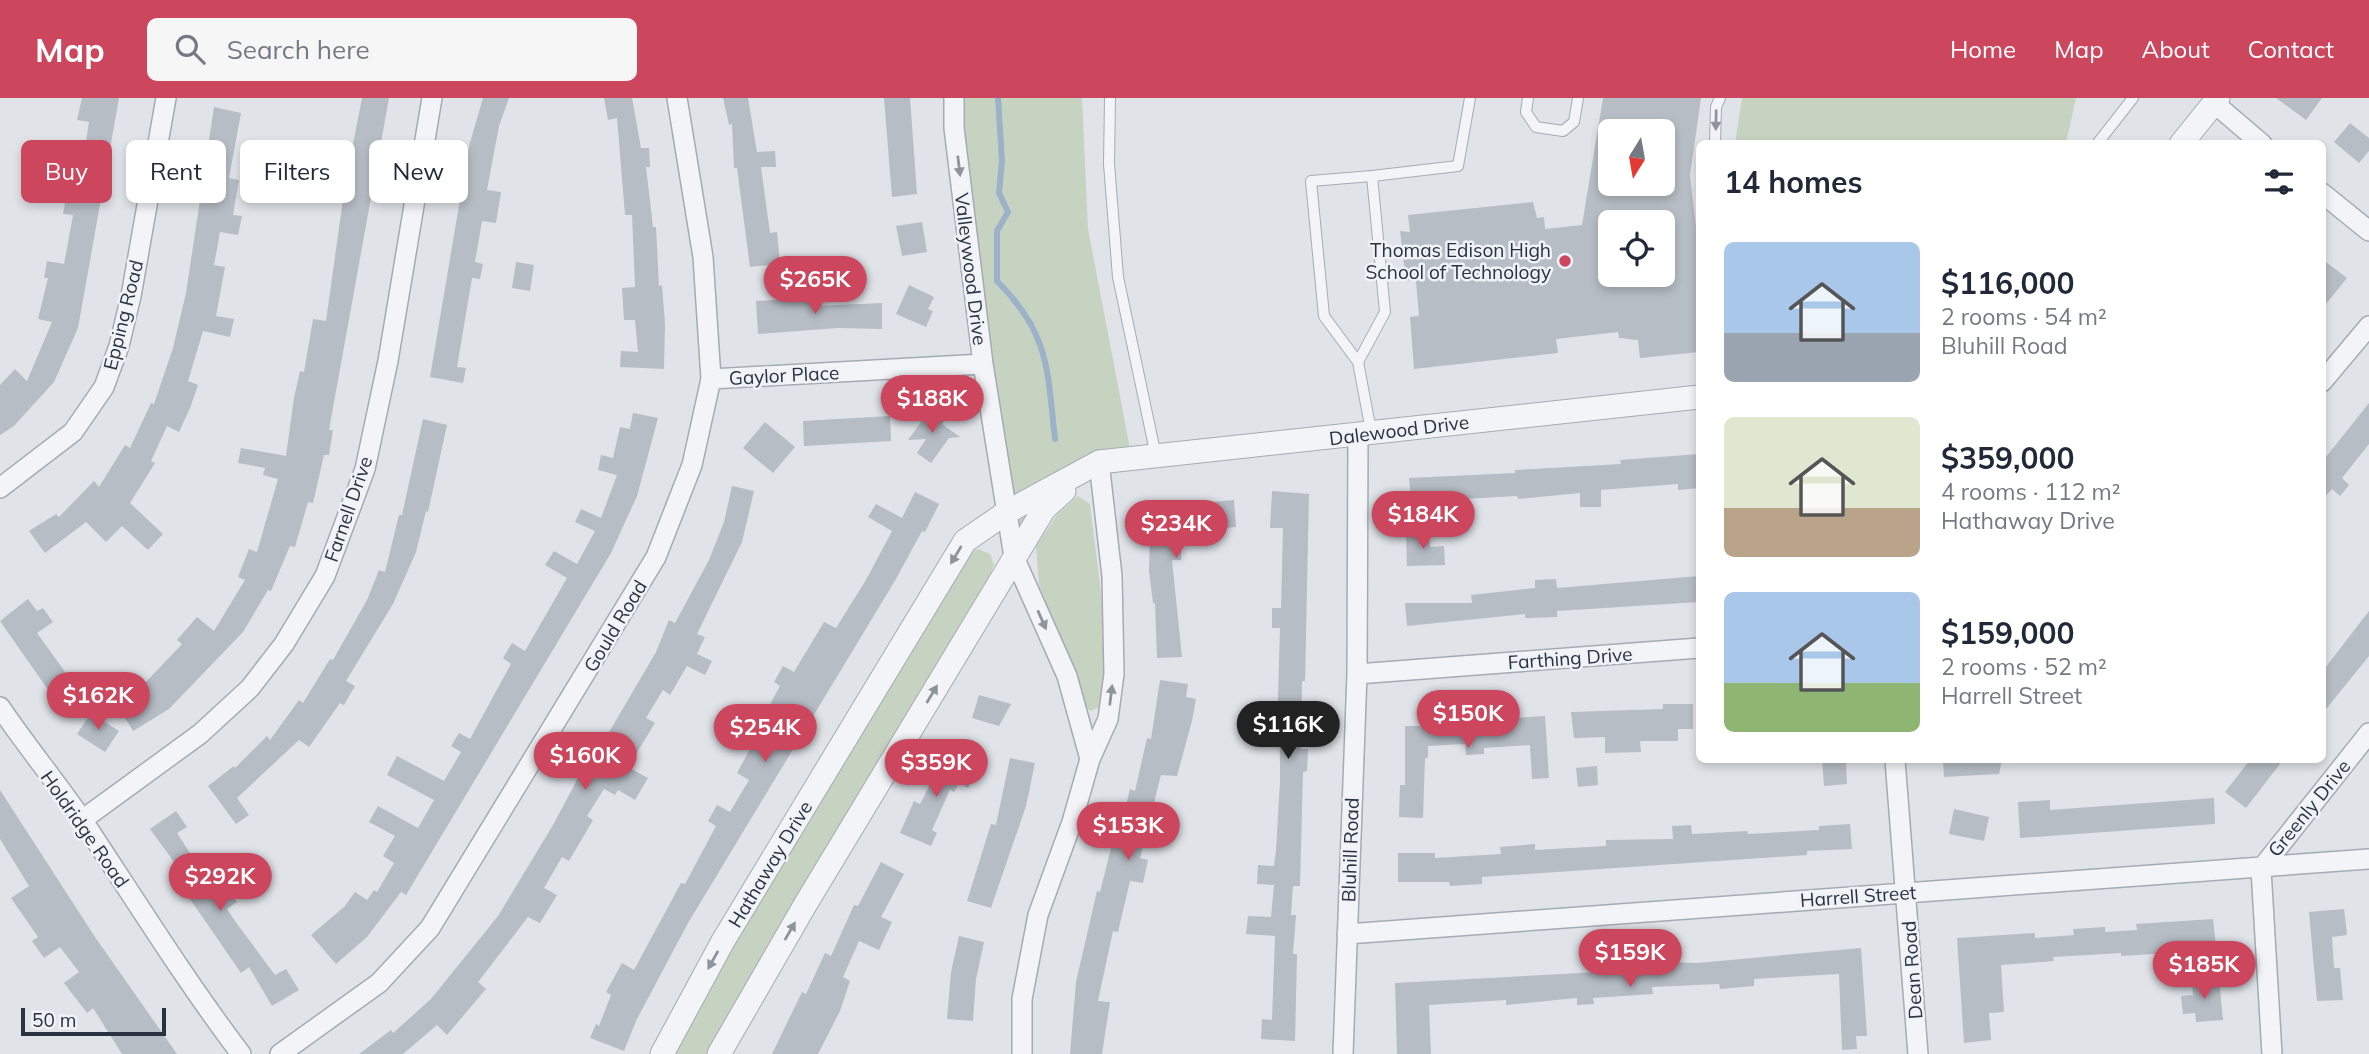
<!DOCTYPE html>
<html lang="en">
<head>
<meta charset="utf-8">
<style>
	body { margin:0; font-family:Mulish,sans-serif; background:#f6f6f7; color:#1f2937; height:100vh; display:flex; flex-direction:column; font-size:26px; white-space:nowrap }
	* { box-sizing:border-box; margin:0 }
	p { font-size:23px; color:#747a83 }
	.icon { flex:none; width:38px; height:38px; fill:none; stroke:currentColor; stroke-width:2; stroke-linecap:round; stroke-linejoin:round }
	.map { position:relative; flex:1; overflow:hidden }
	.panel { position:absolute; left:1696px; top:42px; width:630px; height:623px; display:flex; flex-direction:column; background:#fff; border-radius:10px; box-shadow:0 4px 10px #0003 }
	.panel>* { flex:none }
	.top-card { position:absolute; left:21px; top:42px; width:665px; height:63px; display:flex; gap:14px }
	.needle { width:46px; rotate:191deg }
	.controls { position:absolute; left:1598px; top:21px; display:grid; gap:14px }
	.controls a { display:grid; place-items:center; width:77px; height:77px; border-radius:10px; background:#fff; box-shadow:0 4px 10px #0003; font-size:35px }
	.scale { position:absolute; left:21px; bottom:18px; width:145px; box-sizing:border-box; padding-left:7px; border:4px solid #293240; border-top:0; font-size:19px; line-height:24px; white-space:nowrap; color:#293240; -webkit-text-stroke:5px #eff2f6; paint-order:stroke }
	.price { position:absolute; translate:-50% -60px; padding:0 16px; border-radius:24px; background:#cc475d; color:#fff; font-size:23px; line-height:46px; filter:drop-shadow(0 2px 4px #0008) }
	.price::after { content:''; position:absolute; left:50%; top:42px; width:21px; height:16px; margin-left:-10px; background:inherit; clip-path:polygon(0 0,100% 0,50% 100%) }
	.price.selected { background:#222; color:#fff }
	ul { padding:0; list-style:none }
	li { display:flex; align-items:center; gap:21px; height:175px; padding:0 28px }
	li span { display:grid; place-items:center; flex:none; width:196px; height:140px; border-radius:10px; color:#555 }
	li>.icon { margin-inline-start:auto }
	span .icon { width:84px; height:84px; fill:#fffc; stroke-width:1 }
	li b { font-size:30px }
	h2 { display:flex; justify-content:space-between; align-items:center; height:84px; padding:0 28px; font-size:30px }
	.tag { padding:0 24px; border-radius:10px; background:#fff; box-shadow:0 4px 10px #0003; font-size:24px; line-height:63px }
	.tag.selected { background:#cc475d; color:#fff }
	header { display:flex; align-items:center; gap:42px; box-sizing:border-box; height:98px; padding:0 35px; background:#cc475d; color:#fff }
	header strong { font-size:33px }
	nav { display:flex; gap:38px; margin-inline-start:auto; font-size:24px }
	.search { width:490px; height:63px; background:#f6f6f7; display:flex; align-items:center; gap:18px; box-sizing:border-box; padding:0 24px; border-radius:10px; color:#747a83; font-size:26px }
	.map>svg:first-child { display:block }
	.green { fill:#c6d3c1 }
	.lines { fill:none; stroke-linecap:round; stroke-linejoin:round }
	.stream { stroke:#9cb2c8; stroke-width:6 }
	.building { fill:#b7bdc5; fill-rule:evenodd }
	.service-casing { stroke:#a5abb3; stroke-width:12 }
	.minor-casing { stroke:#a5abb3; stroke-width:22 }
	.tertiary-casing { stroke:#a5abb3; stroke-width:25 }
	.service { stroke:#f3f4f7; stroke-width:10 }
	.minor { stroke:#f3f4f7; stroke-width:19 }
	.tertiary { stroke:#f3f4f7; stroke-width:23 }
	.oneway { fill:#8e939c }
	.poi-dot { fill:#cc475d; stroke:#eff2f6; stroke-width:2.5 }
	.labels { text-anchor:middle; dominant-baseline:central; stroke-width:5; stroke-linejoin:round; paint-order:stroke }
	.poi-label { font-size:19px; fill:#293240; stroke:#eff2f6; text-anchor:end }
	.street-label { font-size:19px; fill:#293240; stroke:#eff2f6 }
</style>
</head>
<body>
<header>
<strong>Map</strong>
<div class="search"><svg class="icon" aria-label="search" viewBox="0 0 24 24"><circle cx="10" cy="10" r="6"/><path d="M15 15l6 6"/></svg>Search here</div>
<nav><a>Home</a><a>Map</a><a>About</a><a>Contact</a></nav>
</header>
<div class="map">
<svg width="2369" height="956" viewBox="0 0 2369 956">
	<rect width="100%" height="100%" fill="#e0e4e9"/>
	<path class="green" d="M954 0H1082L1088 131 1132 361 1099 364 1044 411 1014 459Z
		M1742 0H2076L2066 45H1735Z
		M1078 398 1090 406C1095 456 1115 566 1100 609L1090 613 1085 607 1039 486 1036 448 1057 417Z
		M978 451 990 456 994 467 988 481 862 690 710 956H675L705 896 755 810 969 455Z"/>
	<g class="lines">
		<path class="stream" d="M998 0 1002 63 999 95 1008 114 997 133V183C1050 236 1047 271 1055 341"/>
	</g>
	<path class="building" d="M82 0H119L78 230 54 284 14 328 0 337V287L15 271 27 283 52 224 38 221 48 180H44L47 163 64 166 67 150 73 117 63 116 70 76 67 75 70 60 83 62 89 24 77 22Z
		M362 0H389L329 332H333L329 357H324L313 405 308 404 295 449 290 448 271 493 268 492 243 534 169 611 133 633 115 603 145 585 182 546 177 542 197 519 214 533 245 482 238 479 249 451 257 454 278 381 263 377 265 370 238 365 241 350 286 358 294 300 300 273 304 274 313 221 326 223 345 87Z
		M483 0H509L499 28 487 92 501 94 496 125 482 123 475 164 483 166 480 181 472 180 457 269 466 270 463 285 430 279 469 48Z
		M604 0H632L641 50H649L650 69H646L653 129H656L659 188 662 187 665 226 664 271 620 269 621 253 638 254 635 222H624L622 190 635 189 632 117H625L617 20 608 22Z
		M723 0H748L757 54 775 53 776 69H761L770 135 777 134 780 166 750 169 737 70H734L732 26 729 27Z
		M884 0H910L917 96 892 99Z
		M1603 0H1701L1690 77 1699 154V254L1640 260 1638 242 1619 240 1618 234 1556 241 1558 255 1414 271 1410 219 1419 218 1416 183 1406 182 1400 133 1410 134 1408 117 1533 104 1537 120 1544 119 1545 131 1582 127ZM1610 33H1662V86H1610ZM1610 124H1662V177H1610Z
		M2276 0H2322L2306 22Z
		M214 9 241 15 229 80 239 82 233 117 242 118 238 137 220 134 214 167 225 169 216 218 234 221 230 239 203 233 188 283 198 287 190 310 179 334 167 328 151 363 155 365 130 405 163 436 148 452 122 428 106 444 86 424 45 455 29 433 56 416 59 419 94 383 99 389 125 347 130 350 151 305 154 306 173 250 186 195Z
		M2350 25 2369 40V53L2359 65 2334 44Z
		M922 124 927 154 902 158 896 128Z
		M2322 161 2347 180 2322 211Z
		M516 164 534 167 530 193 512 190Z
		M909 187 934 199 928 211 933 213 926 229 896 216Z
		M816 200 817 208 882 205V231L838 230 758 236 756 203Z
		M2369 305V346L2342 380 2349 387 2340 398 2332 391 2322 402V364Z
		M931 310 946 320 942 326 960 339 949 340 931 365 917 355 926 341 908 342Z
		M633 315 658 320 637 398 611 455 406 797 401 794 367 839 336 866 311 837 344 809 355 794 367 802 374 792 377 794 394 765 383 758 395 738 369 724 378 708 418 730 434 702 387 677 397 658 444 683 461 654 451 648 459 635 470 641 511 566 503 560 512 545 525 553 567 480 545 467 554 453 577 466 595 433 575 424 581 411 601 420 617 377 598 372 601 357 613 360 620 329 630 331Z
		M890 318 891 343 804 348 803 323Z
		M423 321 447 327 428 414 426 413 416 454 393 506 346 583 355 588 344 607 340 605 309 649 299 642 237 700 249 717 236 726 208 688 234 668 235 670 267 638 270 642 299 602 303 605 330 561 333 562 367 502 379 472 385 474 399 417H402Z
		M765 324 795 349 773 375 743 350Z
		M1699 356V390L1678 392V386L1601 392V409H1580V395L1518 401 1517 398 1411 404 1409 380 1515 375V372L1621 366 1620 362Z
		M732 388 754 393 742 444 697 536 705 539 697 556 712 563 705 577 687 568 670 597 663 592 646 620 655 625 628 669 648 680 635 702 618 692 615 697 604 691 587 718 593 722 569 763 562 759 544 790 557 797 540 825 528 819 478 884 486 891 447 937 437 927 403 956H359L391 932 393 935 431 901 498 818 553 727 594 650 598 653 656 554 669 522 675 525 709 462 724 424Z
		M1272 393 1309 396 1305 583H1302L1301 651H1308L1307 673 1303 674 1300 788H1293L1291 817H1296L1293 856H1297L1295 943 1261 941 1262 921 1272 922 1275 838 1246 836 1248 818 1271 819 1274 787 1257 786 1258 767 1274 768 1276 752 1280 684V632H1277L1280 530H1272V510H1281L1283 430H1270Z
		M915 394 939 406 925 434 922 433 896 481 688 825 636 923 624 953 590 940 596 926 599 928 611 897 606 894 622 865 634 872 681 785 685 786 716 728 708 723 717 707 730 714 749 682 737 675 763 627 760 625 780 588 774 584 783 568 794 574 824 524 836 530 866 482 892 433 868 419 876 406 902 420Z
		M1234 402 1236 429 1181 434V462H1172L1182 559 1157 560 1155 505H1153L1149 473 1150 437H1144V409L1200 408V405Z
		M1429 434 1430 449 1444 448 1445 467 1407 468 1406 435Z
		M1699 478V504L1557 513V519L1525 520V516L1407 528 1405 505H1472L1471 497 1535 490V482L1556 481 1557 490Z
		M28 501 37 513 43 510 53 524 37 535 71 582 51 596 0 523Z
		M2369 513V558L2322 616V574Z
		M1160 582 1188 586 1186 599 1196 601 1192 623 1177 678 1161 677 1140 760 1148 762 1143 785 1130 783 1118 834 1113 833 1098 903 1110 904 1102 956H1070L1076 884 1097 793 1100 794 1113 742 1117 743 1130 691 1135 693 1147 640 1151 641Z
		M979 597 1011 606 999 628 972 620Z
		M1663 606H1693V631H1678V643H1640L1641 654 1605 655V639L1574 640 1571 614 1663 611Z
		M91 615 119 633 105 654 77 636Z
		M1545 618 1549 680 1532 681 1530 647 1484 650V656L1466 657 1465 646 1428 648V660H1425L1423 720 1399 719 1400 687H1405V628H1450V624Z
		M946 656 977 671 968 690 959 685 954 694 950 692 932 732 937 735 931 748 900 735 914 703 920 706Z
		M1010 660 1035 665 1026 708 991 810 967 803 991 726 996 727Z
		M1822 662H1846L1847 686 1824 688Z
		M1943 662H2002L1999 676 1944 679Z
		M2250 662H2283L2246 710 2225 694Z
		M1597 668 1598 687 1578 689 1576 670Z
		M0 692 95 839 177 956H122L93 910 87 915 64 885 79 874 60 849 44 860 32 843 38 839 11 800 29 788 0 741Z
		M2214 700 2215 726 2020 740 2018 704 2050 702V712Z
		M1954 711 1989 719 1984 743 1949 736Z
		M176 713 187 729 177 735 217 797 227 790 237 804 227 811 235 823 275 877 286 871 299 892 272 908 249 869 241 875 170 772 177 768 150 731Z
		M1850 726 1852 751 1807 753V757L1482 779V786L1450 788 1449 784H1398V755H1435V760L1501 756 1500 749 1535 746V752L1606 748V742L1673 741 1672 728 1691 727 1692 736 1747 733 1748 736 1819 732V728Z
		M881 764 904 776 881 819 892 824 879 852 859 843 843 879 850 883 840 913 818 956H772L802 894 806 896 825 855 831 858 854 807 858 808Z
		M2344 811 2347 837 2332 839 2334 870H2340L2343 902 2317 903 2309 814Z
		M2213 821 2216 848 2188 851V868L2170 869V855L2121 858V855L2053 859 2054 863 2001 867 2004 914 1989 915 1991 942 1964 945 1957 840 2035 835V840L2074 837 2073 831 2105 829V834L2137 832 2136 826Z
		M959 838 984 844 976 881 973 923 947 921 951 874Z
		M1861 850 1867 938H1856L1857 951 1842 952 1839 876 1754 881V888L1720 891 1719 886 1652 889 1653 896 1593 900 1594 906 1577 907V900L1506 907V902L1429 907 1431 956H1397L1395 885 1617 873V869L1665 864 1697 865Z
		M2219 880 2223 922 2196 924 2195 915 2183 916 2181 898 2193 897 2192 882Z"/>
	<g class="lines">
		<g class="service-casing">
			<path id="service" d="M1110 0 1109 66 1118 179 1156 358
				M1528 0 1526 14 1536 29 1563 33 1574 24 1578 0
				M1715 46 1716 9 1720 0
				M2097 46 2133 0
				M1372 78 1458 68 1470 0
				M1358 264 1324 218 1311 83 1372 78 1385 214 1358 264 1371 333"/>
		</g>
		<g class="minor-casing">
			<path id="minor" d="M954 0V30L983 266 1014 459 1067 578 1090 661
				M2214 5 2262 46
				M2322 95 2369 133
				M711 281 983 266
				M2322 284 2369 228
				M0 390 73 334 104 289 119 248 131 198 166 0
				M1357 576 1699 550
				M0 609C27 649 58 686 85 726 136 803 185 882 241 956
				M1895 662 1918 956
				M82 722 200 636 250 590 284 546 325 478 365 371 388 263 432 0
				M1347 836 2369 761
				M280 956 379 885 430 830 656 459 692 367 711 281 703 159 677 0
				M1022 956V901L1038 817 1072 724 1090 661 1108 621 1114 576 1112 478 1099 364
				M1343 956 1357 576 1358 337
				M2272 956 2261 771 2369 635"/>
		</g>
		<g class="tertiary-casing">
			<path id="tertiary" d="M2181 46 2218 0
				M662 956 723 843 965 443 1007 414 1099 364 1699 299
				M719 956 805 807 1044 411 1064 393"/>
		</g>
		<use href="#service" class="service"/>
		<use href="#minor" class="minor"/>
		<use href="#tertiary" class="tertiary"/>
	</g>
	<defs><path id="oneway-solid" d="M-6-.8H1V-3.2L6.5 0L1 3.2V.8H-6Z" transform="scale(1.75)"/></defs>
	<g class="oneway">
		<use href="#oneway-solid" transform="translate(1716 22) rotate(91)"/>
		<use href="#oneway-solid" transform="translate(959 68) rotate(83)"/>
		<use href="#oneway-solid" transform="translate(956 457) rotate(121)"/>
		<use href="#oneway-solid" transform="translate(1042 522) rotate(66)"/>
		<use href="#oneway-solid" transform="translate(932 596) rotate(-59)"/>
		<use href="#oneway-solid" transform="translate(1111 597) rotate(-83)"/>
		<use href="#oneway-solid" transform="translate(790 833) rotate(-60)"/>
		<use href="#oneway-solid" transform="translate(713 862) rotate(119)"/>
	</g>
	<circle class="poi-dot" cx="1565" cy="163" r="7"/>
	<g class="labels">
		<g class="poi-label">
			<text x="1551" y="152">Thomas Edison High<tspan x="1551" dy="22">School of Technology</tspan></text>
		</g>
		<g class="street-label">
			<text transform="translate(971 171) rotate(83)">Valleywood Drive</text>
			<text transform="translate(123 217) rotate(-76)">Epping Road</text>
			<text transform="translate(784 277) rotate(-3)">Gaylor Place</text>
			<text transform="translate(1399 332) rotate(-7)">Dalewood Drive</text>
			<text transform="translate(348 411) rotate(-71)">Farnell Drive</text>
			<text transform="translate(615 528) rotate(-59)">Gould Road</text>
			<text transform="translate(1570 560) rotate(-4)">Farthing Drive</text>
			<text transform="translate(2309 710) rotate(-51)">Greenly Drive</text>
			<text transform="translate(85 731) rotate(55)">Holdridge Road</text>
			<text transform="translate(1350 752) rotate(-88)">Bluhill Road</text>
			<text transform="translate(770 766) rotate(-59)">Hathaway Drive</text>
			<text transform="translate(1858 798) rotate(-4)">Harrell Street</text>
			<text transform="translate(1912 872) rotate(-94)">Dean Road</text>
		</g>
	</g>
</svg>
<div class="controls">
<a><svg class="needle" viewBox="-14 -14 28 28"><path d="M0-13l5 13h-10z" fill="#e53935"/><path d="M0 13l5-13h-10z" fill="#747a83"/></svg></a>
<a><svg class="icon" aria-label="locate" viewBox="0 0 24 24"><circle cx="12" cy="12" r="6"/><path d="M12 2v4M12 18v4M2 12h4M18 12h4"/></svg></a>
</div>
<div class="scale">50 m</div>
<b class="price" style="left:815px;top:218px">$265K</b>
<b class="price" style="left:932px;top:337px">$188K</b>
<b class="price" style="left:1423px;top:453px">$184K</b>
<b class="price" style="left:1176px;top:462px">$234K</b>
<b class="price" style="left:98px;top:634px">$162K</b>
<b class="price" style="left:1468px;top:652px">$150K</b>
<b class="price selected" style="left:1288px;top:663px">$116K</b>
<b class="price" style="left:765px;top:666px">$254K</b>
<b class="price" style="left:585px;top:694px">$160K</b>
<b class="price" style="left:936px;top:701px">$359K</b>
<b class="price" style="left:1128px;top:764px">$153K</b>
<b class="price" style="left:220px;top:815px">$292K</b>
<b class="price" style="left:1630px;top:891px">$159K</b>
<b class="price" style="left:2204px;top:903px">$185K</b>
<div class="top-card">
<a class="tag selected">Buy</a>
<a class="tag">Rent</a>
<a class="tag">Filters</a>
<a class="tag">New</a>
</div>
<section class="panel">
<h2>14 homes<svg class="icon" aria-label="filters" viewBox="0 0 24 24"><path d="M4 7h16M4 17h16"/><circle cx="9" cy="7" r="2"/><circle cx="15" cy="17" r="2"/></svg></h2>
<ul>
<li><span style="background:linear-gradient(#a9c7e8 65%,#9aa5b1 0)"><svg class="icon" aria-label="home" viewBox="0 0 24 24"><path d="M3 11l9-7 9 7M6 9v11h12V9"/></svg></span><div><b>$116,000</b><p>2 rooms · 54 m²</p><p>Bluhill Road</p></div></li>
<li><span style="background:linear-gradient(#dfe7d0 65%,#b9a48a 0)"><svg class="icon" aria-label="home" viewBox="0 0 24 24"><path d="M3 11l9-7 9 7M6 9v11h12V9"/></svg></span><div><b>$359,000</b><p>4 rooms · 112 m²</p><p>Hathaway Drive</p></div></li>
<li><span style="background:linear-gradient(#a9c7e8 65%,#8fb573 0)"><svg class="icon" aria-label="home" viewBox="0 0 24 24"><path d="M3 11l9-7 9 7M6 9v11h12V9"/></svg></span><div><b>$159,000</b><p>2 rooms · 52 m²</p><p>Harrell Street</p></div></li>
</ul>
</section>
</div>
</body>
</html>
